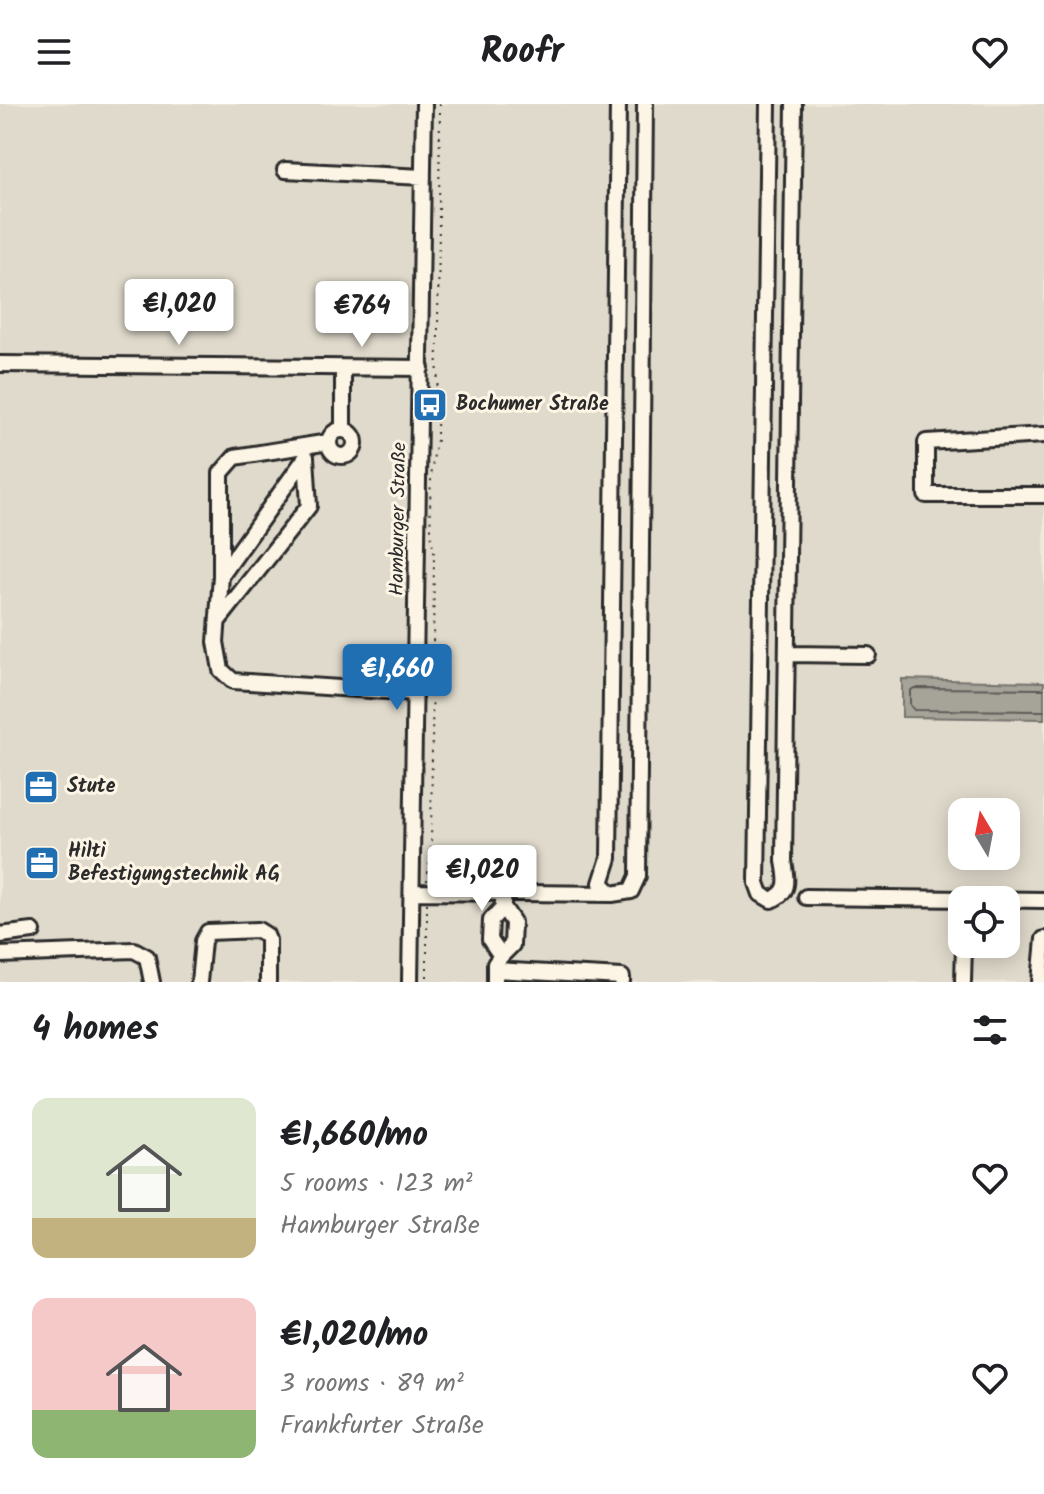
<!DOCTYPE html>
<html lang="en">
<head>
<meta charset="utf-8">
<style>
	body { margin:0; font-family:Kalam,sans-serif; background:#f6f6f6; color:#202124; height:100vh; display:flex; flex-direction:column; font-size:30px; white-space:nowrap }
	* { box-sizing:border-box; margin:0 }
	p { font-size:26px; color:#757577 }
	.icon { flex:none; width:44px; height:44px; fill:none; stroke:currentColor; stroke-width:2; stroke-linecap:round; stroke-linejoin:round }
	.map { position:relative; height:878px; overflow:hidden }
	.details { display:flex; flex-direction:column; background:#fff; flex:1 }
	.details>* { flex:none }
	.needle { width:52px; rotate:350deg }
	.buttons { position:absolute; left:948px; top:694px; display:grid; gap:16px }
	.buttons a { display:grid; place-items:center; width:72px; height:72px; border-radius:16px; background:#fff; box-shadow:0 4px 20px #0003; font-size:40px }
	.price { position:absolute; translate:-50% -68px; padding:0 18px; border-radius:8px; background:#fff; color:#222; font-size:26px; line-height:52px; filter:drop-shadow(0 2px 4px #0008) }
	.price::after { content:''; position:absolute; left:50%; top:48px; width:24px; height:18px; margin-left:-12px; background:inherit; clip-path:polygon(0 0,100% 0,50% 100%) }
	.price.on { background:#1f6fb2; color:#fff }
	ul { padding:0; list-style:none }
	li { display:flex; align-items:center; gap:24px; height:200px; padding:0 32px }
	li span { display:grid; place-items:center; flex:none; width:224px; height:160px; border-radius:16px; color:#555 }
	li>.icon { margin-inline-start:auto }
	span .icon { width:96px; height:96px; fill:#fffc; stroke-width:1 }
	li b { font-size:34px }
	h2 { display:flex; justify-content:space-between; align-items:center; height:96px; padding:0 32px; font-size:34px }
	header { display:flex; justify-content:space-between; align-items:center; height:104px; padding:0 32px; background:#fff; font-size:36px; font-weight:600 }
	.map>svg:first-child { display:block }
	.built { fill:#e0dacc; fill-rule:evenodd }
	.water { fill:#a6a399; stroke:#75736d; stroke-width:2 }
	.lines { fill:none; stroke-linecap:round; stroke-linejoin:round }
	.shore { stroke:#5c5b57; stroke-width:2 }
	.minor-casing { stroke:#2b2b2b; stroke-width:20 }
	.path { stroke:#2b2b2b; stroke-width:2; stroke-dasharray:2 6; stroke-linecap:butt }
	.minor { stroke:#fcf5e5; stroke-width:14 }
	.labels { text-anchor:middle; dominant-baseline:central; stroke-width:6; stroke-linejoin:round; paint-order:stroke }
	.poi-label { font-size:20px; font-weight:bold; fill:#2b2b2b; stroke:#fcf5e5; text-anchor:start }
	.street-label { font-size:20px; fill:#2b2b2b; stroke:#fcf5e5 }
</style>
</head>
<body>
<header><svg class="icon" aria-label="menu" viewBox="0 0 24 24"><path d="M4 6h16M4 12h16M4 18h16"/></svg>Roofr<svg class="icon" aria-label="heart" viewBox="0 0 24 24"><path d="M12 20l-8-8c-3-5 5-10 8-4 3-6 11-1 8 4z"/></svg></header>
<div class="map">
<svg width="1044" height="878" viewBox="0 0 1044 878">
	<rect width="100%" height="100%" fill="#efe9da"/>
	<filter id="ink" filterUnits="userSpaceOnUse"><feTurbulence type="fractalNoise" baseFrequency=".0125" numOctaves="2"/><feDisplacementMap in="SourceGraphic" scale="16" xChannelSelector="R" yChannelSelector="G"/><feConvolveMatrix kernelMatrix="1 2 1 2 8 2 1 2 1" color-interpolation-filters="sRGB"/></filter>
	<g filter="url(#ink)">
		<path class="built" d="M0 0H1044V878H0ZM962 708H1006V752H962ZM962 796H1006V840H962Z"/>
		<path class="water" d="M902 575 1044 578V615L902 613Z"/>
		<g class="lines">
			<path class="shore" d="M1044 585 914 584 910 587V601L914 606 1044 607"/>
			<g class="minor-casing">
				<path id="minor" d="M618 0 609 754 601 779 612 790 631 787 638 772 645 0
					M768 0 757 779 761 790 771 796C791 788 787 775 784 757L794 0
					M285 66 423 73
					M0 260 421 264
					M343 326V264
					M329 339a13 13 0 1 1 26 0a13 13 0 1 1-26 0Z
					M1044 331 926 338V391H1044
					M329 338 235 353 221 369V472L216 538 221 566 233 577 416 589
					M221 472 306 353
					M218 517 309 402 306 353
					M787 550 868 551
					M413 788 612 790
					M806 793 1044 796
					M0 831 33 827
					M0 851 134 846 147 853 152 878
					M501 852 512 841 513 818 503 803
					M495 866 622 873V878
					M199 878 203 837 208 828 258 826 266 831 268 836V878
					M410 878 424 0
					M495 878V860L501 852 490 836 491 816 503 803V790
					M963 878 964 840
					M1040 878 1044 835"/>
			</g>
			<path class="path" d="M427 777 431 745 434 448C428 417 429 367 437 336L440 0
				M427 799V878"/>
			<use href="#minor" class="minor"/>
		</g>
	</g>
	<defs>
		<g id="bus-square" transform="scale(1.8)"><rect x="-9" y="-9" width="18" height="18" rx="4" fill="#1f6fb2" stroke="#fcf5e5"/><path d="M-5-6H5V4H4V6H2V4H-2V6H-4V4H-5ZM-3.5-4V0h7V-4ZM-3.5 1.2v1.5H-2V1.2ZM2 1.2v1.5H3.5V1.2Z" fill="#fff"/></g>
		<g id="office-square" transform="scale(1.8)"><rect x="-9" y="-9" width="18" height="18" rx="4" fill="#1f6fb2" stroke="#fcf5e5"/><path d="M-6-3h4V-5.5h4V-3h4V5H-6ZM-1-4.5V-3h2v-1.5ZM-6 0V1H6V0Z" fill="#fff"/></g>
	</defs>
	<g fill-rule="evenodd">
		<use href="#bus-square" x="430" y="301"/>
		<use href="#office-square" x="41" y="683"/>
		<use href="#office-square" x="42" y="759"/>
	</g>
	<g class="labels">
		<g class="poi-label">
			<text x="456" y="301">Bochumer Straße</text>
			<text x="67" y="683">Stute</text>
			<text x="68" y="748">Hilti<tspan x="68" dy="23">Befestigungstechnik AG</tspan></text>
		</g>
		<g class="street-label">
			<text transform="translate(399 415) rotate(-89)">Hamburger Straße</text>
		</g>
	</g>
</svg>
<div class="buttons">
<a><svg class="needle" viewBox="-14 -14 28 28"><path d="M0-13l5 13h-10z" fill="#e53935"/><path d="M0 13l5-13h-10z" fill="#757577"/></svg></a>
<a><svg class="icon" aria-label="locate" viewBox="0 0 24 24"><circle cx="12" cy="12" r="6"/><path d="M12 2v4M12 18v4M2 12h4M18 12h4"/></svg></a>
</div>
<b class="price" style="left:179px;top:243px">€1,020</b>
<b class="price" style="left:362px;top:245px">€764</b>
<b class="price on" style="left:397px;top:608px">€1,660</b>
<b class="price" style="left:482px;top:809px">€1,020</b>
</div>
<section class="details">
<h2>4 homes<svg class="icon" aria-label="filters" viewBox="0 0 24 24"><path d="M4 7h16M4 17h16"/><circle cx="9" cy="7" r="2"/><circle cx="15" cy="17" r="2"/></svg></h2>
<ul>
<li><span style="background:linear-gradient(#dfe7d0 75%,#c2b280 0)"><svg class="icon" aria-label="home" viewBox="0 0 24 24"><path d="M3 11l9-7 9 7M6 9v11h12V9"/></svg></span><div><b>€1,660/mo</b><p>5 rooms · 123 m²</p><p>Hamburger Straße</p></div><svg class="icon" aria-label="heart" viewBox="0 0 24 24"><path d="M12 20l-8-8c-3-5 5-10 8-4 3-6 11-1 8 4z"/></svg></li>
<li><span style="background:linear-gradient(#f6c9c9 70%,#8fb573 0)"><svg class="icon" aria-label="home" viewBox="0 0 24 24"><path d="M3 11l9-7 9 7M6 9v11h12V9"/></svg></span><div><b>€1,020/mo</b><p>3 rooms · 89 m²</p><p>Frankfurter Straße</p></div><svg class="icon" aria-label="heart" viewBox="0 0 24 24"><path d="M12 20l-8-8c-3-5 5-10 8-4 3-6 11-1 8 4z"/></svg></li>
</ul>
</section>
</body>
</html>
